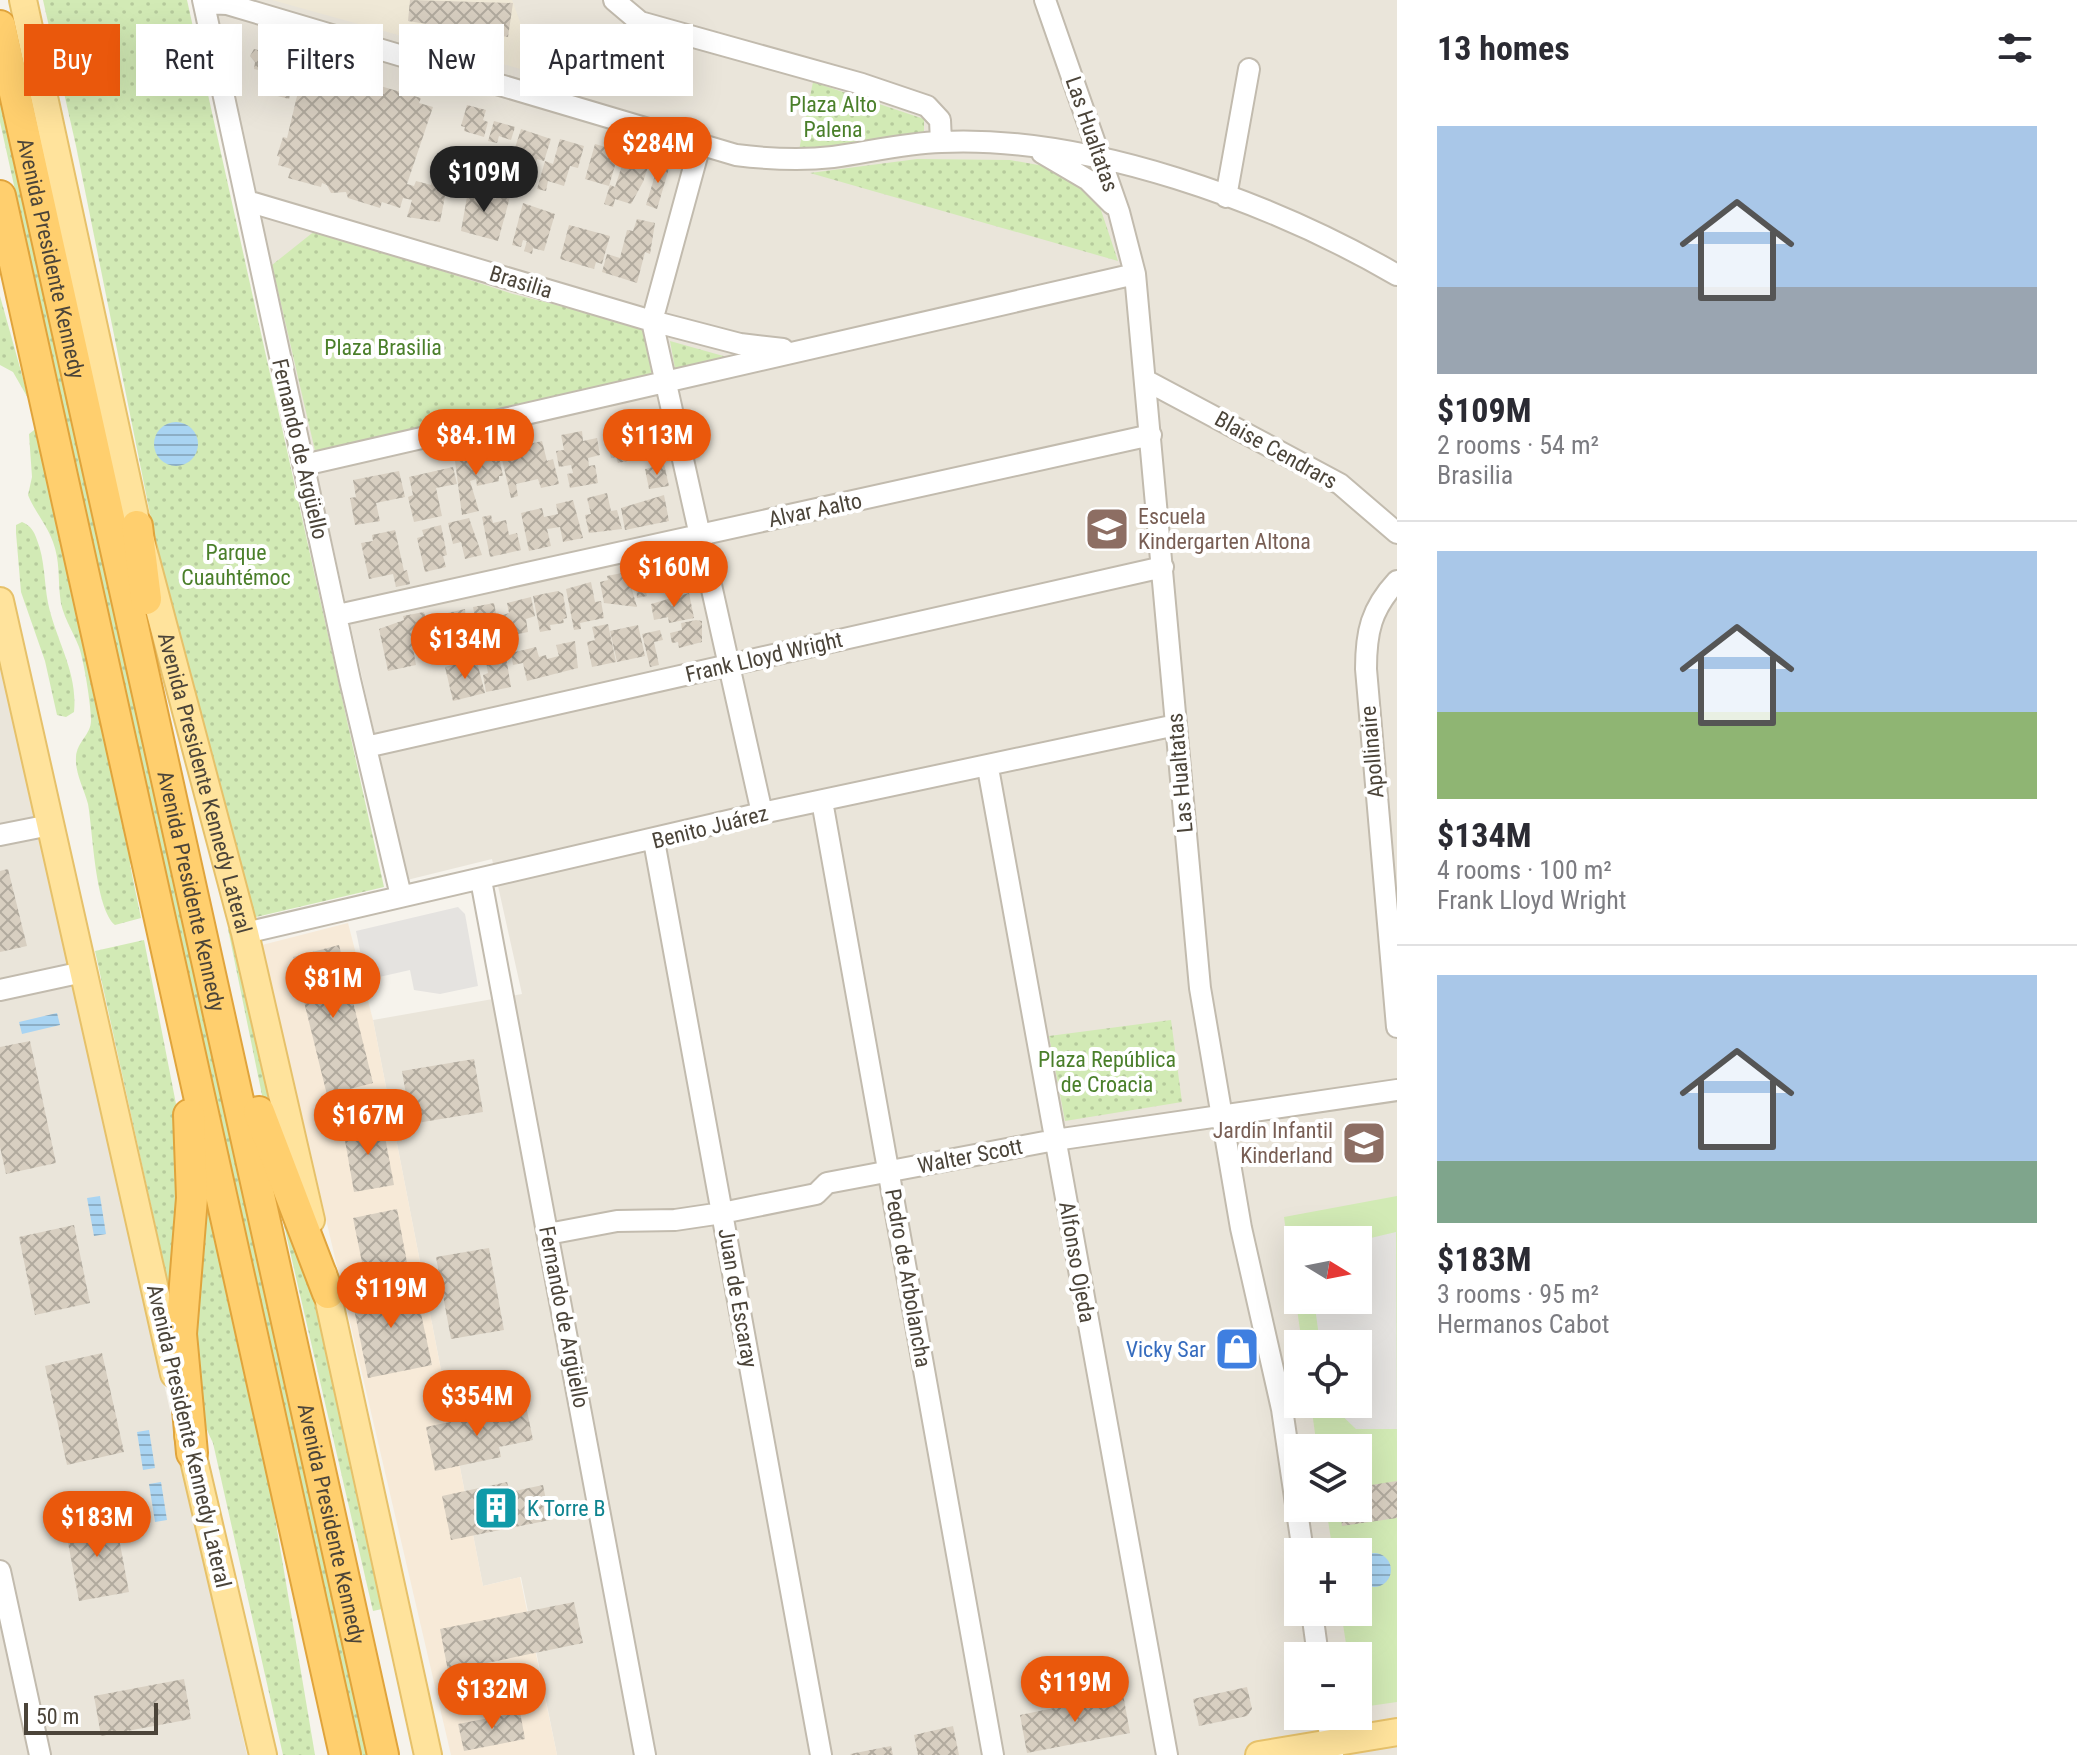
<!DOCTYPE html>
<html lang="en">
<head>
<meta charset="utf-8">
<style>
	body { margin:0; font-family:"Roboto Condensed",sans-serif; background:#f2f2f3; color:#2b2b33; height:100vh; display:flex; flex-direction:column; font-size:30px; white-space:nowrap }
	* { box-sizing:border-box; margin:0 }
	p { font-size:26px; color:#7c7c81 }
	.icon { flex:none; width:44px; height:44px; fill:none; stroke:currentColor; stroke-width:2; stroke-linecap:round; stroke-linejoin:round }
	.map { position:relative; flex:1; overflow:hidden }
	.details { display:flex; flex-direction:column; background:#fff; width:680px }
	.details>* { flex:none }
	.hud { position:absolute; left:24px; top:24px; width:760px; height:72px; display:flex; gap:16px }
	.needle { width:52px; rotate:100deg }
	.fabs { position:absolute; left:1284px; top:1226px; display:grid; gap:16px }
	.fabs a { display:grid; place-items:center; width:88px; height:88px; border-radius:0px; background:#fff; box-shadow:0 8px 32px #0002; font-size:40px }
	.scale { position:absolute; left:24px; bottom:20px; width:134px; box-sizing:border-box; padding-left:8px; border:4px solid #4b4439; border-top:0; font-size:22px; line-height:28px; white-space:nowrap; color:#4b4439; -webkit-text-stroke:6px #fff; paint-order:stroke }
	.price { position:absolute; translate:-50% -68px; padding:0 18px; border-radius:28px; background:#ea580c; color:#fff; font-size:26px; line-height:52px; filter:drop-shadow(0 2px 4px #0008) }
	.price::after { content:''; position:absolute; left:50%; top:48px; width:24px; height:18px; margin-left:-12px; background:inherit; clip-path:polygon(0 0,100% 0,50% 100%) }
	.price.current { background:#222; color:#fff }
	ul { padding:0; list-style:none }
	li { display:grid; align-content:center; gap:16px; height:424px; padding:0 40px }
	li+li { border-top:2px solid #e1e1e2 }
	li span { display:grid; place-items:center; height:248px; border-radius:0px; color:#555 }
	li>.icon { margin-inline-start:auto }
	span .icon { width:144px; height:144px; fill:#fffc; stroke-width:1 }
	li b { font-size:34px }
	h2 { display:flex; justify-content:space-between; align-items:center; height:96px; padding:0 40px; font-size:34px }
	.chip { padding:0 28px; border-radius:0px; background:#fff; box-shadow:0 8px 32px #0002; font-size:28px; line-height:72px }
	.chip.current { background:#ea580c; color:#fff }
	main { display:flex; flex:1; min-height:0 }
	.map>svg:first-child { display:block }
	.residential { fill:#eae5da; fill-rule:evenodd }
	.commercial { fill:#f7ead8 }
	.education { fill:#efe8d6 }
	.grass { fill:url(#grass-dots) }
	.garden { fill:#d2eab5; fill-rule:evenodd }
	.parking { fill:#e5e3e0 }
	.water { fill:url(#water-rules) }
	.building { fill:url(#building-cross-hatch) }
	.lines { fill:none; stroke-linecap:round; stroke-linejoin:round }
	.minor-casing { stroke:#c2bbae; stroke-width:24 }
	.major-casing { stroke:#e6c16a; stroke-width:30 }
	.highway-casing { stroke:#e0a43c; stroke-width:34 }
	.minor { stroke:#fff; stroke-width:20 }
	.major { stroke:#ffe39c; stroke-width:26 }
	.highway { stroke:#ffcf6e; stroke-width:30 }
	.labels { text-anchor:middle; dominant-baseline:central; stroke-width:8; stroke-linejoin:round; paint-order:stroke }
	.park-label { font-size:22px; fill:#4a7f2a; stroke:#fff }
	.street-label { font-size:22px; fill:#4b4439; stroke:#fff }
	.education-label { font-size:22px; fill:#785e54; stroke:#fff; text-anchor:start }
	.shop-label { font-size:22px; fill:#366cbe; stroke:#fff; text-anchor:end }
	.culture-label { font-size:22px; fill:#0d838f; stroke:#fff; text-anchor:start }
</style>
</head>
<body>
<main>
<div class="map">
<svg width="1397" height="1755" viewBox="0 0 1397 1755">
	<defs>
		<pattern id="grass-dots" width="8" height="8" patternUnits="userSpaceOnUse" patternTransform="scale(2)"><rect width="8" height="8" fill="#d2eab5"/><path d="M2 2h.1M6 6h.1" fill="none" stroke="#b6ca9c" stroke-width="1.8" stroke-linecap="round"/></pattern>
		<pattern id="water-rules" width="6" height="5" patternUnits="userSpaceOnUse" patternTransform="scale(2)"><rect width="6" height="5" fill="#a9d4f2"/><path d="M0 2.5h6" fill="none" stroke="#8caec5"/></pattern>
		<pattern id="building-cross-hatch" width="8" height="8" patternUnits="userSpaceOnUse" patternTransform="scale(2)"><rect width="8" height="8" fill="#d8cfc1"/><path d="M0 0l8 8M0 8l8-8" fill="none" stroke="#b1aa9e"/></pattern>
	</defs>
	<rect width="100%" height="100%" fill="#f6f3ec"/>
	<path class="residential" d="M212 0H1397V1755H557L521 1577 483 1586 373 1020 522 994 492 859 407 880ZM1298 1240H1358V1300H1298ZM1298 1344H1358V1404H1298ZM1298 1448H1358V1508H1298ZM1298 1552H1358V1612H1298ZM1298 1656H1358V1716H1298Z
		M0 647 87 1039 247 1755H0Z"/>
	<path class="commercial" d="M348 923 373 1020 483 1586 520 1577 557 1755H451L262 945Z"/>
	<path class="education" d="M272 0H512L539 74Z"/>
	<path class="grass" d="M43 0H187L384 887 248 919 167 598 76 146Z
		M0 81 369 1755H361L0 122Z
		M813 82 924 119V134L799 150Z
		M917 159 1010 160 1089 174 1118 261 810 173Z
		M316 230 513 294 644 327 652 376 316 455 272 265Z
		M0 296 29 400 13 372 0 365Z
		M670 341 734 359 676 374Z
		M38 427 133 858 130 865 141 918 115 925C95 908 93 832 88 804 84 788 75 774 76 757 77 741 92 734 91 719 91 705 84 661 79 647 73 631 61 614 60 596 58 577 60 561 53 542 47 525 35 512 28 495L32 477 29 434Z
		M22 522C31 526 34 531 37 540 45 560 44 582 48 603 56 641 78 672 74 712L66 717 57 715 45 661 21 592 16 533V525Z
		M235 927 284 1167 263 1100 228 929Z
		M144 940 176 1104 179 1146 171 1296 95 951Z
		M1171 1020 1182 1102 1065 1121 1049 1036Z
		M200 1167 269 1482 315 1755H283L213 1443C175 1366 196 1251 200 1167Z
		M280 1208 311 1280 382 1609 373 1611Z"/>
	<path class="garden" d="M1397 1196V1702L1362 1707 1358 1704V1656H1348L1341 1612H1358V1552H1333L1326 1508H1358V1448H1317L1311 1404H1358V1344H1302L1284 1217ZM1298 1240H1358V1300H1298Z"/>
	<path class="parking" d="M458 907 465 914 478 986 440 994 414 990 410 970 366 980 356 931Z
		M1396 1232 1397 1429H1356L1330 1404H1358V1344H1320L1314 1300H1358V1241Z"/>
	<path class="water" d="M154 444a22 22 0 1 1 44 0a22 22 0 1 1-44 0Z
		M57 1013 60 1025 22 1034 19 1022Z
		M100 1196 106 1234 94 1236 87 1198Z
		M149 1430 155 1468 143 1470 137 1432Z
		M161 1482 167 1520 155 1522 149 1484Z
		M1357 1570a17 17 0 1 1 34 0a17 17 0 1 1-34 0Z"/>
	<path class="building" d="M410 0 513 3 508 37 408 21Z
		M254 49 299 60 289 99 258 91 263 71 254 69 255 62 250 56Z
		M316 67 421 98 419 103 433 107 407 184 414 186 416 181 431 185 432 181 447 186 440 222 407 217 412 200 403 198 400 208 382 202 380 208 348 198 346 192 331 193 327 185 322 183 321 187 288 178 291 169 278 165 280 157 277 156 283 137 287 138 302 75 306 76 308 68 315 70Z
		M467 105 486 110 483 120 488 122 484 137 464 131 465 127 461 126Z
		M494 121 515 127 511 140 499 136 497 143 488 141Z
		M521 129 551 139 544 161 537 159 532 174 509 167Z
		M560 139 584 146 578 168 570 166 564 186 548 181 546 191 537 189 545 161 553 164Z
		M595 144 613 149 610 160 616 162 609 186 585 179Z
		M625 156 649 164 643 182 631 204 615 199 613 207 604 204 610 185 615 187Z
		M659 162 670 165 657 209 646 205Z
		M469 185 487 190 485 196 496 199 498 193 510 197 498 241 461 231Z
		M523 203 555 214 544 251 533 248 532 254 524 251 527 241 523 240 521 247 512 245Z
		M637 219 655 223 650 254 645 252 637 283 602 272 607 254 620 258 627 230 633 231Z
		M569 225 610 236 602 264 596 262 594 269 560 259Z
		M648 418 649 433H646L651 456 618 463 616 457 611 458 604 427Z
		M582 431 583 441 597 438 600 455 588 458 589 466 595 465 598 483 570 488 567 474 573 473 571 465 559 467 556 451 564 450 561 435Z
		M542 441 547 461 553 459 559 484 541 488 538 479 516 484 518 496 511 498 500 451Z
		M493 451 498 452 503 476H499V481L477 486 476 479 470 481 479 511 462 515 455 461Z
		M664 464 669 486 649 489 645 469Z
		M453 467 457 484 436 488 442 516 414 522 408 497 413 495 409 477Z
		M399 471 405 497 376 503 380 521 355 525 350 498 356 497 353 480Z
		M607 493 611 511 617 510 622 529 589 533 585 515 591 514 587 498Z
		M664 495 669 521 625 530 621 508Z
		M573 500 583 538 563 542 560 527 547 529 551 546 529 551 521 513 542 508 544 517 558 514 556 504Z
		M491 515 493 523 506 520 509 535 517 533 521 550 490 557 482 517Z
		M469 518 482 555 465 559 461 542 453 544 448 523Z
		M441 525 447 555 443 556 446 567 425 572 417 538 424 536 422 530Z
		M395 530 404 571 407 570 410 584 396 587 393 574 369 579 361 543 373 541 372 535Z
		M683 563 687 584 684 588 646 592 647 596 637 598 635 571Z
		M627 572 637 607 604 603 600 582 608 580 607 576Z
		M591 582 595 602 601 601 604 618 580 623 581 629 574 630 566 589Z
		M558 591 563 594 567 618 563 619 564 623 550 625 551 630 540 632 533 596Z
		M689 593 694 618 669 623 668 617 654 620 651 604Z
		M531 597 535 616 526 619 528 632 508 636 503 615 509 613 507 603Z
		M494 603 501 638 480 642 473 607Z
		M465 609 468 648 442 653 439 615Z
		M424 612 426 620 432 619 436 638 412 643 416 665 388 671 379 629 404 620 403 616Z
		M696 620 702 621V642L679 648 678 642 672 643 670 633 682 630 681 623Z
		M608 624 616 662 592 667 587 642 595 640 592 627Z
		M638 625 645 656 617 662 610 631Z
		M660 630 663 640 654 642 659 665 650 667 642 634Z
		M575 641 578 668 527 681 523 663 513 665 511 653 536 647 539 657 546 655 547 659 559 656 556 645Z
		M505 651 511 687 486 692 483 675 488 673 485 656Z
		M463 662 464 665 477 662 485 693 453 701 445 667Z
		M8 869 27 946 0 952V871Z
		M339 945 373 1083 327 1095 293 957Z
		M30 1041 56 1163 6 1174 0 1147V1047Z
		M474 1059 483 1112 411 1124 402 1071Z
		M382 1121 394 1185 354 1192 343 1129Z
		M397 1209 408 1268 365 1277 353 1218Z
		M74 1225 90 1303 35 1315 19 1237Z
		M489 1248 504 1330 451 1339 436 1257Z
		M414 1281 432 1365 368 1378 351 1294Z
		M102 1353 124 1452 67 1465 45 1366Z
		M526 1406 533 1440 499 1447 501 1457 435 1471 426 1427Z
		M1361 1442 1367 1481 1358 1483V1448L1336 1446Z
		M1397 1481V1518L1342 1526 1340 1508H1358V1487Z
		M507 1482 510 1492 543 1485 550 1520 451 1540 442 1496Z
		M115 1517 129 1592 79 1601 65 1527Z
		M574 1602 583 1643 448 1671 440 1629Z
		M184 1679 191 1719 101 1736 94 1696Z
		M1247 1687 1252 1709 1247 1716 1199 1726 1193 1699Z
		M1123 1694 1130 1733 1027 1753 1020 1715Z
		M520 1712 525 1739 464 1751 458 1724Z
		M953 1726 959 1755H918L914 1735Z
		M891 1746 893 1755H851L850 1754Z"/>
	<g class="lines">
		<g class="minor-casing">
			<path id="minor" d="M203 0 350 680 401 896
				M614 0 640 22 862 84 927 106 940 120 941 142
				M1045 0 1119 212 1135 274 1200 988 1241 1228 1282 1409 1303 1552
				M204 3 227 4 736 155C768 159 800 161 833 157 869 152 905 143 941 142 1088 135 1271 202 1397 275
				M700 145 652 321 762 813
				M1042 153 1088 180 1112 204
				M1226 197 1249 69
				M247 201 652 321 740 344 783 349
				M1147 381 1340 484 1397 533
				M304 465 1135 274
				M1397 581C1371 609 1366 632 1366 669L1397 1027
				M338 615 1151 435
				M366 747 1163 567
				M988 768 1167 1755
				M822 801 993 1755
				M0 835 50 825
				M654 841 821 1755
				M481 880 645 1755
				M245 933 762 813 1176 725
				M0 990 83 972
				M548 1234 617 1221 675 1220 722 1213 816 1194 827 1183 1055 1140 1397 1090
				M0 1571 40 1755
				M1312 1612 1318 1656
				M1327 1716 1333 1755"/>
		</g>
		<g class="major-casing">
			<g id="major">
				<path id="s1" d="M23 0 137 526 245 933 311 1220"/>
				<path d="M0 601 174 1374"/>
				<path d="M323 1274 428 1755"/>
				<path d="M188 1435 263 1755"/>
				<path d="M1259 1755 1397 1732"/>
			</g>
		</g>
		<g class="highway-casing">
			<g id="highway">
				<path id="s2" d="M0 26 383 1755"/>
				<path d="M0 196 345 1755"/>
				<path d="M137 526 146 599"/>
				<path d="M259 1112 328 1293"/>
				<path d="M189 1115 192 1198 181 1334 192 1453"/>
			</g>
		</g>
		<use href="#minor" class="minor"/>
		<use href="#major" class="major"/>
		<use href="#highway" class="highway"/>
	</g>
	<defs>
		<g id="school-square" transform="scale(2.3)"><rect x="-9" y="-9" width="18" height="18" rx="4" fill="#8d6e63" stroke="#fff"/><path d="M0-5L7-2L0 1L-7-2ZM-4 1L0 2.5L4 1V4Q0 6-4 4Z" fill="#fff"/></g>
		<g id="shop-square" transform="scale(2.3)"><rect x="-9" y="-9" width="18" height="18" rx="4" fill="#3f7fe0" stroke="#fff"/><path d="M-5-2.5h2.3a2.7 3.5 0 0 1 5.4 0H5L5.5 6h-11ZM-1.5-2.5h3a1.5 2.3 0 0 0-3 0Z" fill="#fff"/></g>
		<g id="building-square" transform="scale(2.3)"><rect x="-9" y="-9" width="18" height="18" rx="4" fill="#0f9aa8" stroke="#fff"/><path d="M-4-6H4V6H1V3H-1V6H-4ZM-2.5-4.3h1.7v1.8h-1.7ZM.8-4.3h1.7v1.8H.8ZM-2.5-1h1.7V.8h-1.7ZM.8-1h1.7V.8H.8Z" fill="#fff"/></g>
	</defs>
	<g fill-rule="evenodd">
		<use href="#school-square" x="1107" y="529"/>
		<use href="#school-square" x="1364" y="1143"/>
		<use href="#shop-square" x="1237" y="1349"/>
		<use href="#building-square" x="496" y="1508"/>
	</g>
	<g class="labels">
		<g class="park-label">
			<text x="833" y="104">Plaza Alto<tspan x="833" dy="25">Palena</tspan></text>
			<text x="383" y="347">Plaza Brasilia</text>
			<text x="236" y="552">Parque<tspan x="236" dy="25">Cuauhtémoc</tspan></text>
			<text x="1107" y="1059">Plaza República<tspan x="1107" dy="25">de Croacia</tspan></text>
		</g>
		<g class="street-label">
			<text transform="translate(1092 134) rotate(71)">Las Hualtatas</text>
			<text stroke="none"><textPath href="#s2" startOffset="238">Avenida Presidente Kennedy</textPath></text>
			<text transform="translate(521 282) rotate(17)">Brasilia</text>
			<text transform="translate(300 449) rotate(77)">Fernando de Argüello</text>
			<text transform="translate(1276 450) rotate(29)">Blaise Cendrars</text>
			<text transform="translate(815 510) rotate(-12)">Alvar Aalto</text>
			<text transform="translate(764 657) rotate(-13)">Frank Lloyd Wright</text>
			<text transform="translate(1372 752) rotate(-95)">Apollinaire</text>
			<text transform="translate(1180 773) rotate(-95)">Las Hualtatas</text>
			<text stroke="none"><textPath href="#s1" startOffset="804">Avenida Presidente Kennedy Lateral</textPath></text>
			<text transform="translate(710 827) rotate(-14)">Benito Juárez</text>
			<text stroke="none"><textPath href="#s2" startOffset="886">Avenida Presidente Kennedy</textPath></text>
			<text transform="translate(970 1156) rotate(-11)">Walter Scott</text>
			<text transform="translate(1077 1262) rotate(80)">Alfonso Ojeda</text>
			<text transform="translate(908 1278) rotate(80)">Pedro de Arbolancha</text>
			<text transform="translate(738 1298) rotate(80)">Juan de Escaray</text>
			<text transform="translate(564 1317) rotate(79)">Fernando de Argüello</text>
			<text transform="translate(189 1436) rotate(77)">Avenida Presidente Kennedy Lateral</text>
			<text stroke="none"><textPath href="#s2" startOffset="1534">Avenida Presidente Kennedy</textPath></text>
		</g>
		<g class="education-label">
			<text x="1138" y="516">Escuela<tspan x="1138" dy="25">Kindergarten Altona</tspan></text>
			<text x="1333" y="1130" text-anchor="end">Jardin Infantil<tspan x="1333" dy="25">Kinderland</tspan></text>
		</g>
		<g class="shop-label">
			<text x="1206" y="1349">Vicky Sar</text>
		</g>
		<g class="culture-label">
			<text x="527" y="1508">K Torre B</text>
		</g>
	</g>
</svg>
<div class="fabs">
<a><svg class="needle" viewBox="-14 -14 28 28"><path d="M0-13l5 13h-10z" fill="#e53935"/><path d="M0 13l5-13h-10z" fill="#7c7c81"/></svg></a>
<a><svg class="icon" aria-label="locate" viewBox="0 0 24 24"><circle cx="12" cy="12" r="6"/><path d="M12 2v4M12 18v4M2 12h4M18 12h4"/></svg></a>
<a><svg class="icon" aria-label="layers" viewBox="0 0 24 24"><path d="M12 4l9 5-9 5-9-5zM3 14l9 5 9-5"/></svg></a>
<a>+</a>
<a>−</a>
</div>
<div class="scale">50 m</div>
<b class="price" style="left:658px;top:185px">$284M</b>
<b class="price current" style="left:484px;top:214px">$109M</b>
<b class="price" style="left:476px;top:477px">$84.1M</b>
<b class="price" style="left:657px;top:477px">$113M</b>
<b class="price" style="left:674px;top:609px">$160M</b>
<b class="price" style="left:465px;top:681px">$134M</b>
<b class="price" style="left:333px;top:1020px">$81M</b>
<b class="price" style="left:368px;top:1157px">$167M</b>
<b class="price" style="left:391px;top:1330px">$119M</b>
<b class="price" style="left:477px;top:1438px">$354M</b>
<b class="price" style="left:97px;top:1559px">$183M</b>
<b class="price" style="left:1075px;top:1724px">$119M</b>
<b class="price" style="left:492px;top:1731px">$132M</b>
<div class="hud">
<a class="chip current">Buy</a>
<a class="chip">Rent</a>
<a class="chip">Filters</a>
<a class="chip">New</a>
<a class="chip">Apartment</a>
</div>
</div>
<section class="details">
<h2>13 homes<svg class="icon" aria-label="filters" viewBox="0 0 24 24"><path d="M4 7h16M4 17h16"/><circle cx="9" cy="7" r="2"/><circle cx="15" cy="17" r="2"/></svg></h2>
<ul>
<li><span style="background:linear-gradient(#a9c7e8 65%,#9aa5b1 0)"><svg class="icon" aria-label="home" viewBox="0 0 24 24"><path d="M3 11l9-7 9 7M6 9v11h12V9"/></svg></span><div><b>$109M</b><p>2 rooms · 54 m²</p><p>Brasilia</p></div></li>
<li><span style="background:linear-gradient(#a9c7e8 65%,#8fb573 0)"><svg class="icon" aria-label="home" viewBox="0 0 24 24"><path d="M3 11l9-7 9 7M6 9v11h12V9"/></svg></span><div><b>$134M</b><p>4 rooms · 100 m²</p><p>Frank Lloyd Wright</p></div></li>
<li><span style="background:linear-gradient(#a9c7e8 75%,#7fa58c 0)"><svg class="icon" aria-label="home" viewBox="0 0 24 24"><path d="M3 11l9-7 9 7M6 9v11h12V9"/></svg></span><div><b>$183M</b><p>3 rooms · 95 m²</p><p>Hermanos Cabot</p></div></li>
</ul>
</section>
</main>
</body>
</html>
